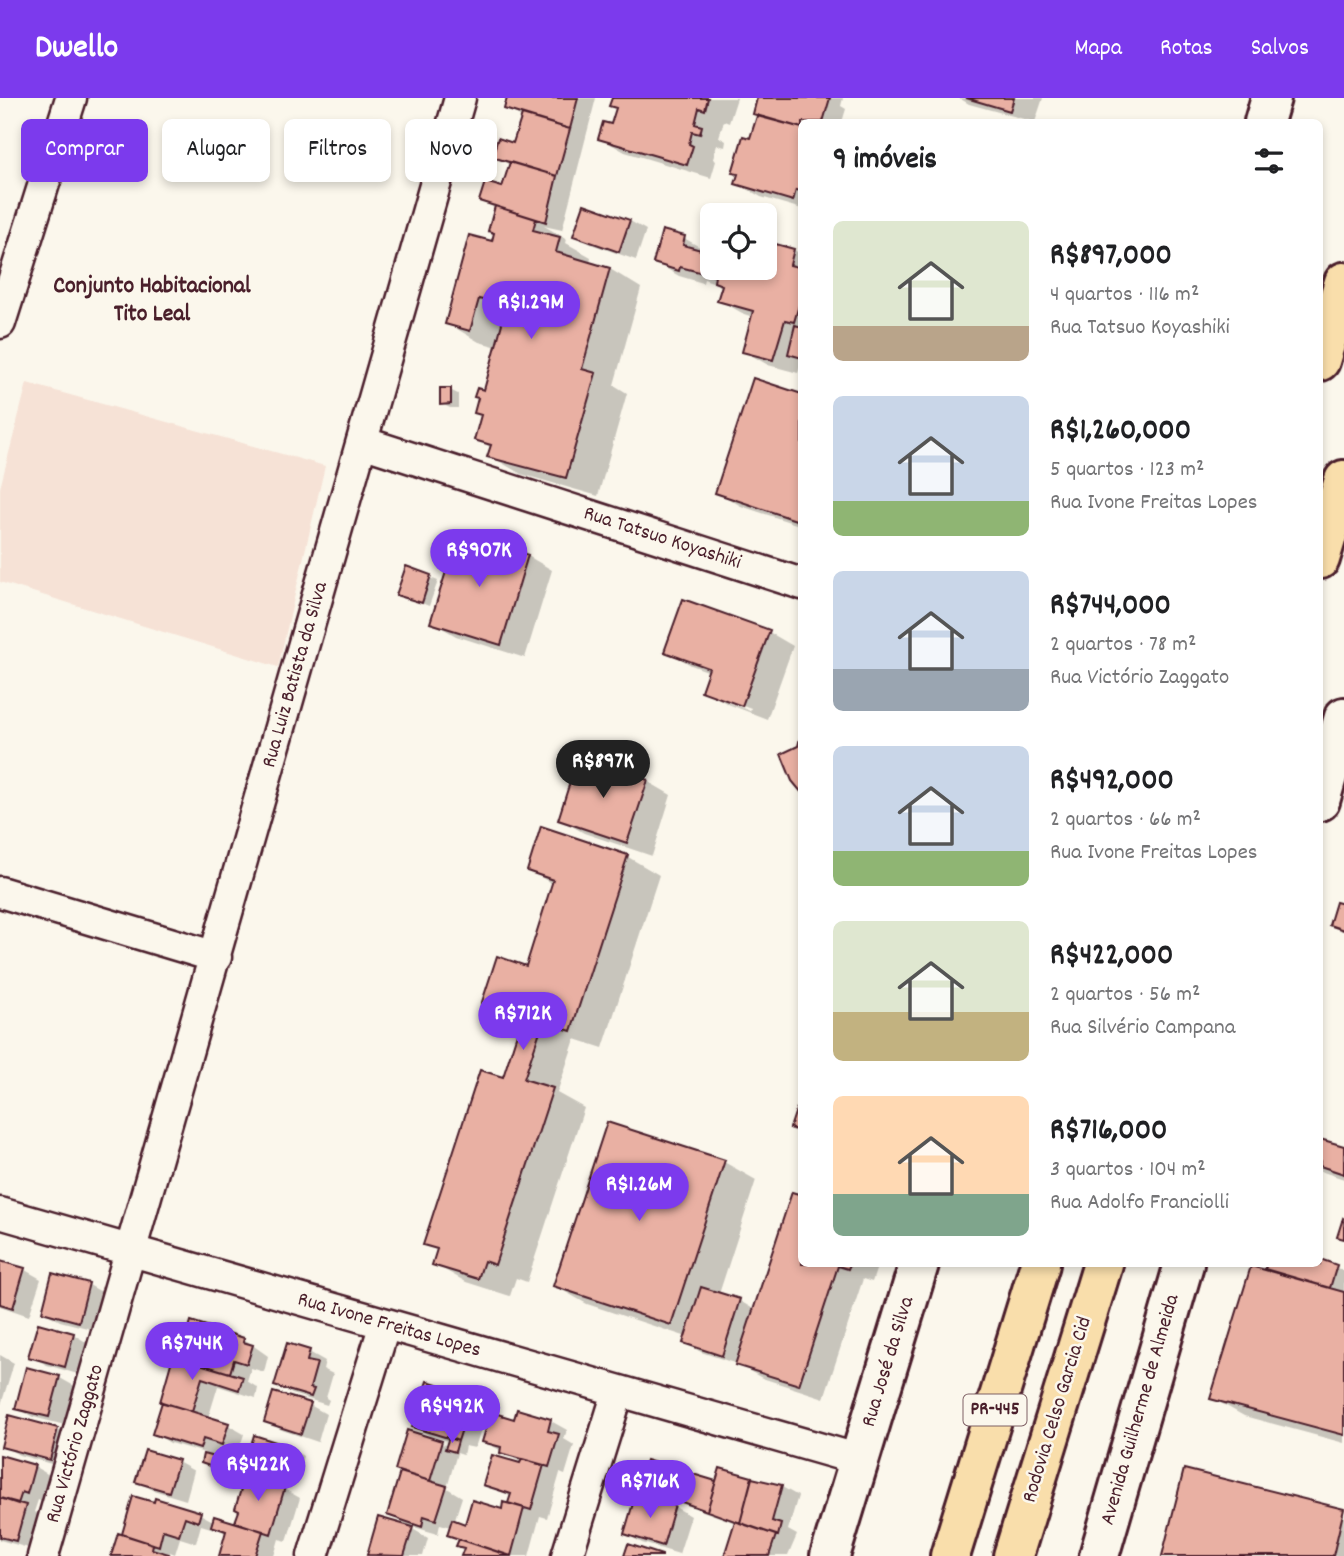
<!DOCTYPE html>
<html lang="pt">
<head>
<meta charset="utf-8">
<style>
	body { margin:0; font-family:Dekko,sans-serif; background:#f2f2f2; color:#202124; height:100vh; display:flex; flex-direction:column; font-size:26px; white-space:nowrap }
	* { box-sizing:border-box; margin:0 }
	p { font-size:23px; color:#757577 }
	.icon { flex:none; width:38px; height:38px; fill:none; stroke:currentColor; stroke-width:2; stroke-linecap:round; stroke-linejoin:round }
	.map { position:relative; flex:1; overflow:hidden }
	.drawer { position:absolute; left:798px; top:21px; width:525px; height:1148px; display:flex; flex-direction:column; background:#fff; border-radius:10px; box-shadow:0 4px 10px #0003 }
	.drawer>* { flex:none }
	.top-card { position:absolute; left:21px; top:21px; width:665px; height:63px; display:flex; gap:14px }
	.tools { position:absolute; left:700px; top:105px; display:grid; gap:14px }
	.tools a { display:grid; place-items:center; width:77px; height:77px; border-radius:10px; background:#fff; box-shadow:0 4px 10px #0003; font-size:35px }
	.price { position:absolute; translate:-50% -60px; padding:0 16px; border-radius:24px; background:#7c3aed; color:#fff; font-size:23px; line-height:46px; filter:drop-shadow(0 2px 4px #0008) }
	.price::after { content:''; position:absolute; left:50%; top:42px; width:21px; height:16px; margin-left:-10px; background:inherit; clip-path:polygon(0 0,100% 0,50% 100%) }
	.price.on { background:#222; color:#fff }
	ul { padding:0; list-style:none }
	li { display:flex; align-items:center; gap:21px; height:175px; padding:0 35px }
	li span { display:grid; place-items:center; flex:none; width:196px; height:140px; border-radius:10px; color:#555 }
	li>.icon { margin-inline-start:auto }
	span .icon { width:84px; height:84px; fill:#fffc; stroke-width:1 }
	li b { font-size:30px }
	h2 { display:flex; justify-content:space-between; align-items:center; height:84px; padding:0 35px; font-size:30px }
	.pill { padding:0 24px; border-radius:10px; background:#fff; box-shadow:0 4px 10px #0003; font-size:24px; line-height:63px }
	.pill.on { background:#7c3aed; color:#fff }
	header { display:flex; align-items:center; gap:42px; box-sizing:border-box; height:98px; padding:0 35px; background:#7c3aed; color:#fff }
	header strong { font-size:33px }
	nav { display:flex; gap:38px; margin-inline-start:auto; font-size:24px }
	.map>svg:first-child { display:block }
	.built { fill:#f6e2d6 }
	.shadow { fill:#0003; fill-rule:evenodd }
	.building { fill:#e9b0a3; stroke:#4a1f2b; stroke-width:2 }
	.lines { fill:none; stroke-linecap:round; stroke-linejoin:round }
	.street-casing { stroke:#4a1f2b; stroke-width:35 }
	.secondary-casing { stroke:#4a1f2b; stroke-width:44 }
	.highway-casing { stroke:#4a1f2b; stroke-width:44 }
	.street { stroke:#fbf7ec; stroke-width:30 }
	.secondary { stroke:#fbf7ec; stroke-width:38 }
	.highway { stroke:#f9deab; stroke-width:38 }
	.labels { text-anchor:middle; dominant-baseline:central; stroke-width:5; stroke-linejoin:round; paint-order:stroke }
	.shield { fill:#fbf7ec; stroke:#7f6065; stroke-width:2 }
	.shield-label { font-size:19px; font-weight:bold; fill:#4a1f2b }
	.street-label { font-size:21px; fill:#4a1f2b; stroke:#fbf7ec }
	.quarter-label { font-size:24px; font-weight:bold; fill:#4a1f2b; stroke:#fbf7ec }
</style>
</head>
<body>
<header>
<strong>Dwello</strong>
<nav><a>Mapa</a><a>Rotas</a><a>Salvos</a></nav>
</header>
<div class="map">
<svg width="1344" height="1458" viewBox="0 0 1344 1458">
	<rect width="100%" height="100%" fill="#fbf7ec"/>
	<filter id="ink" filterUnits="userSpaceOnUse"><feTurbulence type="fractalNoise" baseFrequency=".0143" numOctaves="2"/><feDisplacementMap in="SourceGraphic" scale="14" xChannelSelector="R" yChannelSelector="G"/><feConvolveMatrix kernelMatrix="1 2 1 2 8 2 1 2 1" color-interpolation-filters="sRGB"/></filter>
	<g filter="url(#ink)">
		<path class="built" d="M27 285 325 368 278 569 0 484V390Z"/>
		<path class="shadow" d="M509 0H596L562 132 544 128 567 141 566 145 591 159 590 166 610 171 641 190 614 287 627 295 598 398 521 376 490 358 492 350 476 341 483 318 485 294 498 249 479 244 447 225 493 145 496 111 481 102 503 91 510 67 494 58 514 47 523 20 506 10Z
			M620 0H737L729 25 724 23 719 39 726 43 725 49 717 47 713 61 716 63 711 80 625 54 600 40 612 28Z
			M759 0H843L841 8 846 11 842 24H802V111L761 99 737 85 739 77 734 74 752 42 759 18 755 15Z
			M959 0H1043L1035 24 969 6Z
			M630 123 646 132 636 162 591 146 575 137Z
			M684 140 712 156V170H765V145L794 152 802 157V263L798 275 768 267 744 253 753 219 744 216 719 202 723 188 704 181 703 185 679 178 655 164Z
			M450 292 458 296V310H450L442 306Z
			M802 297V428L741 408 717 394Z
			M459 437 528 458 552 472 525 560 456 538 432 524Z
			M407 471 438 483 429 508 398 496Z
			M769 534 793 548 767 621 728 606 703 592 710 574 691 567 667 553ZM727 601 751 610 750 613 727 604Z
			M647 683 671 697 652 758 584 735 560 721Z
			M542 730 628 759 659 777 603 950 575 941 557 995 584 1010 527 1184 516 1180 510 1198 466 1184 434 1166 439 1153 426 1146 504 981 522 927 483 906 527 870 554 787 529 772Z
			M1320 1043 1344 1050V1081L1320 1073Z
			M724 1064 756 1082 719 1196 740 1203 755 1212 802 1166H878L872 1184 863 1181 824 1300 762 1280 737 1266 701 1254 685 1245 687 1239 587 1206 555 1188Z
			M1320 1163 1344 1173V1345L1244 1318 1212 1300 1275 1175 1267 1171 1269 1166H1320Z
			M0 1164 25 1172 41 1181 29 1218 0 1208Z
			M54 1177 89 1187 105 1196 95 1232 60 1223 44 1214Z
			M193 1226 244 1241 268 1258 264 1274 251 1270 247 1283 258 1290 256 1300 218 1288 208 1321 228 1327 244 1336 238 1355 220 1349 216 1361 225 1366 223 1373 203 1364 205 1355 170 1345 154 1335Z
			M73 1236 89 1246 81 1277 47 1267 30 1258Z
			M309 1254 325 1263 323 1271 333 1276 326 1300 329 1302 327 1307 292 1296 276 1287Z
			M0 1257 14 1265 0 1310Z
			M27 1271 60 1280 76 1289 65 1327 33 1319 17 1310Z
			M472 1298 488 1308 475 1350 465 1348 463 1357 457 1355 447 1390 462 1399 454 1424 466 1428 503 1413 509 1408 512 1399 485 1386 526 1367 484 1343 515 1323 518 1313 551 1323 567 1332 564 1341 574 1347 565 1377 560 1375 547 1420 540 1418 529 1458H463L465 1451 459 1447 460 1443 449 1436 451 1429 440 1426 438 1436 407 1427 389 1416 402 1374 397 1371 441 1345 448 1349 449 1343 430 1338 414 1328Z
			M310 1307 326 1316 318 1344 282 1332 266 1323Z
			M57 1332 74 1341 66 1370 19 1357 3 1348Z
			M287 1349 303 1358 295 1385 263 1376 247 1367Z
			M2 1359 35 1369 51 1378 43 1404 38 1402 34 1414 41 1418 32 1451 0 1442Z
			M178 1364 194 1373 186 1402 153 1392 137 1383Z
			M647 1364 717 1386 721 1372 782 1389 798 1398 788 1432 797 1437 788 1458H727L736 1425 656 1396 639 1387Z
			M1185 1373 1344 1413V1458H1164Z
			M232 1384 284 1391 300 1400 287 1443 279 1441 274 1458H221L227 1436 215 1429 214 1431 201 1427 196 1445 180 1440 175 1456 170 1454 169 1458H113L123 1438 134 1400 200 1416 213 1423 236 1427 243 1390Z
			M638 1398 675 1409 691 1418 679 1456 642 1445 626 1436Z
			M411 1430 428 1440 423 1458H373L369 1456Z"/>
		<path class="building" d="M507 0H578L570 31 504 11Z
			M612 0H708L705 12 699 10 695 26 702 28 700 36 692 34 689 46 693 48 687 67 598 41 603 24 611 26 616 10 609 8Z
			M757 0H830L823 24H802V30L753 16Z
			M966 0H1014L1010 13Z
			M522 17 570 31 557 78 492 59 498 40 513 45Z
			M757 18 802 30V93L796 92 793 103 735 86 738 76 732 75 743 38 750 40Z
			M510 64 557 78 546 124 479 103 485 84 502 89Z
			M584 106 630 122 619 154 573 138Z
			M495 108 536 121 533 132 560 139 556 154 610 170 582 271 596 275 566 380 487 359 491 347 474 342 481 317 474 315 478 300 474 299 477 290 484 292 504 218 515 221 518 212 479 201 470 233 445 226 469 137 492 143 494 135 488 133Z
			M662 132 685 138 683 147 712 155V170H765V143L794 151 790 167 802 170V197L794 224 785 222 773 262 742 254 753 213 717 203 722 187 714 184 715 178 680 169 679 173 653 165Z
			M795 227 802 229V260L788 256Z
			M753 280 802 296V424L715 395Z
			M440 290H451V306L440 307Z
			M458 435 528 457 501 547 430 525Z
			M406 468 431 477 422 505 396 497Z
			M683 501 770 532 742 608 701 593 709 570 664 554Z
			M802 632V695L792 683 781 656 798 648Z
			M578 659 648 682 627 745 558 722Z
			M541 728 628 757 571 933 543 924 524 981 553 990 495 1167 484 1163 478 1181 432 1167 437 1151 423 1147 480 972 503 979 522 920 481 907 497 858 526 868 553 782 527 773Z
			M1336 804 1344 806V832L1329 827Z
			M802 994V1034L790 1030Z
			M607 1024 725 1062 671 1227 553 1188Z
			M1320 1041 1344 1048V1076L1320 1068Z
			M792 1094 802 1097V1166H850L848 1171 838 1168 799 1287 735 1267Z
			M1343 1120 1344 1121V1141L1337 1139Z
			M1320 1161 1337 1167 1330 1190 1265 1171 1267 1166H1320Z
			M0 1163 25 1170 13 1210 0 1206Z
			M1251 1168 1344 1194V1337L1210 1301Z
			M52 1175 89 1185 79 1224 42 1214Z
			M701 1189 740 1201 722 1258 683 1245Z
			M191 1223 244 1240 243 1244 253 1247 247 1266 234 1262 230 1275 180 1260Z
			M38 1225 74 1235 65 1269 28 1259Z
			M287 1245 310 1252 307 1263 317 1265 310 1290 314 1291 311 1299 274 1288Z
			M173 1258 243 1279 239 1292 202 1280 192 1313 160 1304Z
			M26 1269 60 1278 49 1319 15 1311Z
			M427 1283 473 1297 458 1343 412 1329Z
			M273 1294 311 1305 301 1336 264 1324Z
			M162 1304 229 1325 222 1347 203 1341 200 1351 152 1336Z
			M517 1311 551 1321 548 1333 559 1336 549 1369 500 1355 501 1349 482 1344 491 1314 514 1321Z
			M9 1317 58 1330 50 1362 1 1349Z
			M407 1332 442 1343 430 1383 395 1372Z
			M254 1337 288 1348 279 1378 245 1367Z
			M449 1339 458 1343 455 1354 445 1351Z
			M145 1352 179 1362 169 1394 135 1384Z
			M203 1356 218 1360 215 1370 201 1365Z
			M0 1357 35 1367 27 1396 22 1394 18 1406 0 1400Z
			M492 1357 520 1365 522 1361 544 1367 531 1412 508 1405 511 1396 483 1387Z
			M646 1362 716 1383 707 1413 637 1388Z
			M720 1370 752 1379 740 1425 707 1413Z
			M1184 1371 1344 1411 1333 1458H1162Z
			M400 1374 447 1388 436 1422 424 1418 422 1429 387 1417Z
			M233 1375 285 1389 271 1436 235 1424 239 1413 235 1411 242 1388 230 1384Z
			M752 1380 782 1387 772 1423 781 1426 778 1438 740 1425Z
			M636 1395 675 1407 663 1448 624 1436Z
			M133 1398 154 1404 155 1400 201 1414 198 1424 185 1419 179 1437 163 1432 159 1448 122 1436Z
			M0 1400 26 1407 16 1443 0 1439Z
			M472 1402 502 1411 503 1404 524 1410 511 1458 447 1437 452 1421 465 1426Z
			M214 1418 263 1433 255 1458H219L226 1433 211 1428Z
			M378 1419 413 1429 404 1458 367 1457Z
			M735 1423 776 1437 769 1458H724Z
			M118 1435 153 1446 152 1451 169 1456 168 1458H111Z
			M459 1441 510 1458H461L464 1450 456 1448Z
			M628 1446 662 1457V1458H624Z"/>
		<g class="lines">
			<g class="street-casing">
				<path id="street" d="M0 225 71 0
					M362 344 802 486
					M0 794 216 859
					M0 1115 860 1362
					M43 1458 460 0
					M313 1458 385 1226
					M567 1458 618 1294"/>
			</g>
			<g class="secondary-casing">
				<path id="secondary" d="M1264 24 1271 0
					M1320 703 1344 619
					M830 1458 919 1166
					M1099 1458 1184 1166"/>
			</g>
			<g class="highway-casing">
				<path id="highway" d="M1320 263 1344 184
					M1320 461 1344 382
					M950 1458 1040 1166
					M1013 1458 1103 1166"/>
			</g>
			<use href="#street" class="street"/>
			<use href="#secondary" class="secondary"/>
			<use href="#highway" class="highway"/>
		</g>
	</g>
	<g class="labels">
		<rect class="shield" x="963.5" y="1296.5" width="63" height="31" rx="5"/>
		<g class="shield-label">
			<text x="995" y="1312">PR-445</text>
		</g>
		<g class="street-label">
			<text transform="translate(662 441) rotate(18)">Rua Tatsuo Koyashiki</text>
			<text transform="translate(296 577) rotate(-74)">Rua Luiz Batista da Silva</text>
			<text transform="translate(389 1228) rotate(16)">Rua Ivone Freitas Lopes</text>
			<text transform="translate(889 1264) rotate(-73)">Rua José da Silva</text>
			<text transform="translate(1058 1312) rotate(-73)">Rodovia Celso Garcia Cid</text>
			<text transform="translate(1141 1312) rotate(-74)">Avenida Guilherme de Almeida</text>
			<text transform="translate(76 1346) rotate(-74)">Rua Victório Zaggato</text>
		</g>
		<g class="quarter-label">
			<text x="152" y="189">Conjunto Habitacional<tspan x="152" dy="28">Tito Leal</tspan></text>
		</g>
	</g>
</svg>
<div class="tools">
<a><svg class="icon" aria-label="locate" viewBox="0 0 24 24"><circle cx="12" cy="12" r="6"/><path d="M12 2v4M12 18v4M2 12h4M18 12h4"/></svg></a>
</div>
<b class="price" style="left:531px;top:243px">R$1.29M</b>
<b class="price" style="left:479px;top:491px">R$907K</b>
<b class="price on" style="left:603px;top:702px">R$897K</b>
<b class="price" style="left:523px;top:954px">R$712K</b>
<b class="price" style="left:639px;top:1125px">R$1.26M</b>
<b class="price" style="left:192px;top:1284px">R$744K</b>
<b class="price" style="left:452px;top:1347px">R$492K</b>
<b class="price" style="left:258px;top:1405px">R$422K</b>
<b class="price" style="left:650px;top:1422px">R$716K</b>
<div class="top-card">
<a class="pill on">Comprar</a>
<a class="pill">Alugar</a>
<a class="pill">Filtros</a>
<a class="pill">Novo</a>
</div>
<section class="drawer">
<h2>9 imóveis<svg class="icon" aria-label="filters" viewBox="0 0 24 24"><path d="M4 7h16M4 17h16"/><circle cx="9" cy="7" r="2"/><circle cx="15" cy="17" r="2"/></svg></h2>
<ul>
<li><span style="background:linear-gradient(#dfe7d0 75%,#b9a48a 0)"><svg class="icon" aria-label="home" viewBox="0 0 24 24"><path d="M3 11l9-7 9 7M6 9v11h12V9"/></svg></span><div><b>R$897,000</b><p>4 quartos · 116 m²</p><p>Rua Tatsuo Koyashiki</p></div></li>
<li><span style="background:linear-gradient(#c9d6e8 75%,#8fb573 0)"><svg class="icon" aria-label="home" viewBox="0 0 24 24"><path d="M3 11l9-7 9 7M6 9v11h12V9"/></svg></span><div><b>R$1,260,000</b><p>5 quartos · 123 m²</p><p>Rua Ivone Freitas Lopes</p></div></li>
<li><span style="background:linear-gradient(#c9d6e8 70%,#9aa5b1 0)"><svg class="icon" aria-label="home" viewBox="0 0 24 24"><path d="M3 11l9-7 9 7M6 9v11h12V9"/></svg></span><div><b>R$744,000</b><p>2 quartos · 78 m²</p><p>Rua Victório Zaggato</p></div></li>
<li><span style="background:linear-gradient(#c9d6e8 75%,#8fb573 0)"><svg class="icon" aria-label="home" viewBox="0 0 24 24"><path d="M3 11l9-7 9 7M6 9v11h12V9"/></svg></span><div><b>R$492,000</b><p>2 quartos · 66 m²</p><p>Rua Ivone Freitas Lopes</p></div></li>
<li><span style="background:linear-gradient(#dfe7d0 65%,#c2b280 0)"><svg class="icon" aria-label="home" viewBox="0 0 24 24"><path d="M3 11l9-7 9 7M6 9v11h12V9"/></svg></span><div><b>R$422,000</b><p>2 quartos · 56 m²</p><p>Rua Silvério Campana</p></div></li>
<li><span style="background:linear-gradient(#ffd9b3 70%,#7fa58c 0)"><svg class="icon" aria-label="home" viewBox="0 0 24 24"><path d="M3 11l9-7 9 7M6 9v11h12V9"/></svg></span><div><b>R$716,000</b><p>3 quartos · 104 m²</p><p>Rua Adolfo Franciolli</p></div></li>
</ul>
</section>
</div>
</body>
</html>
